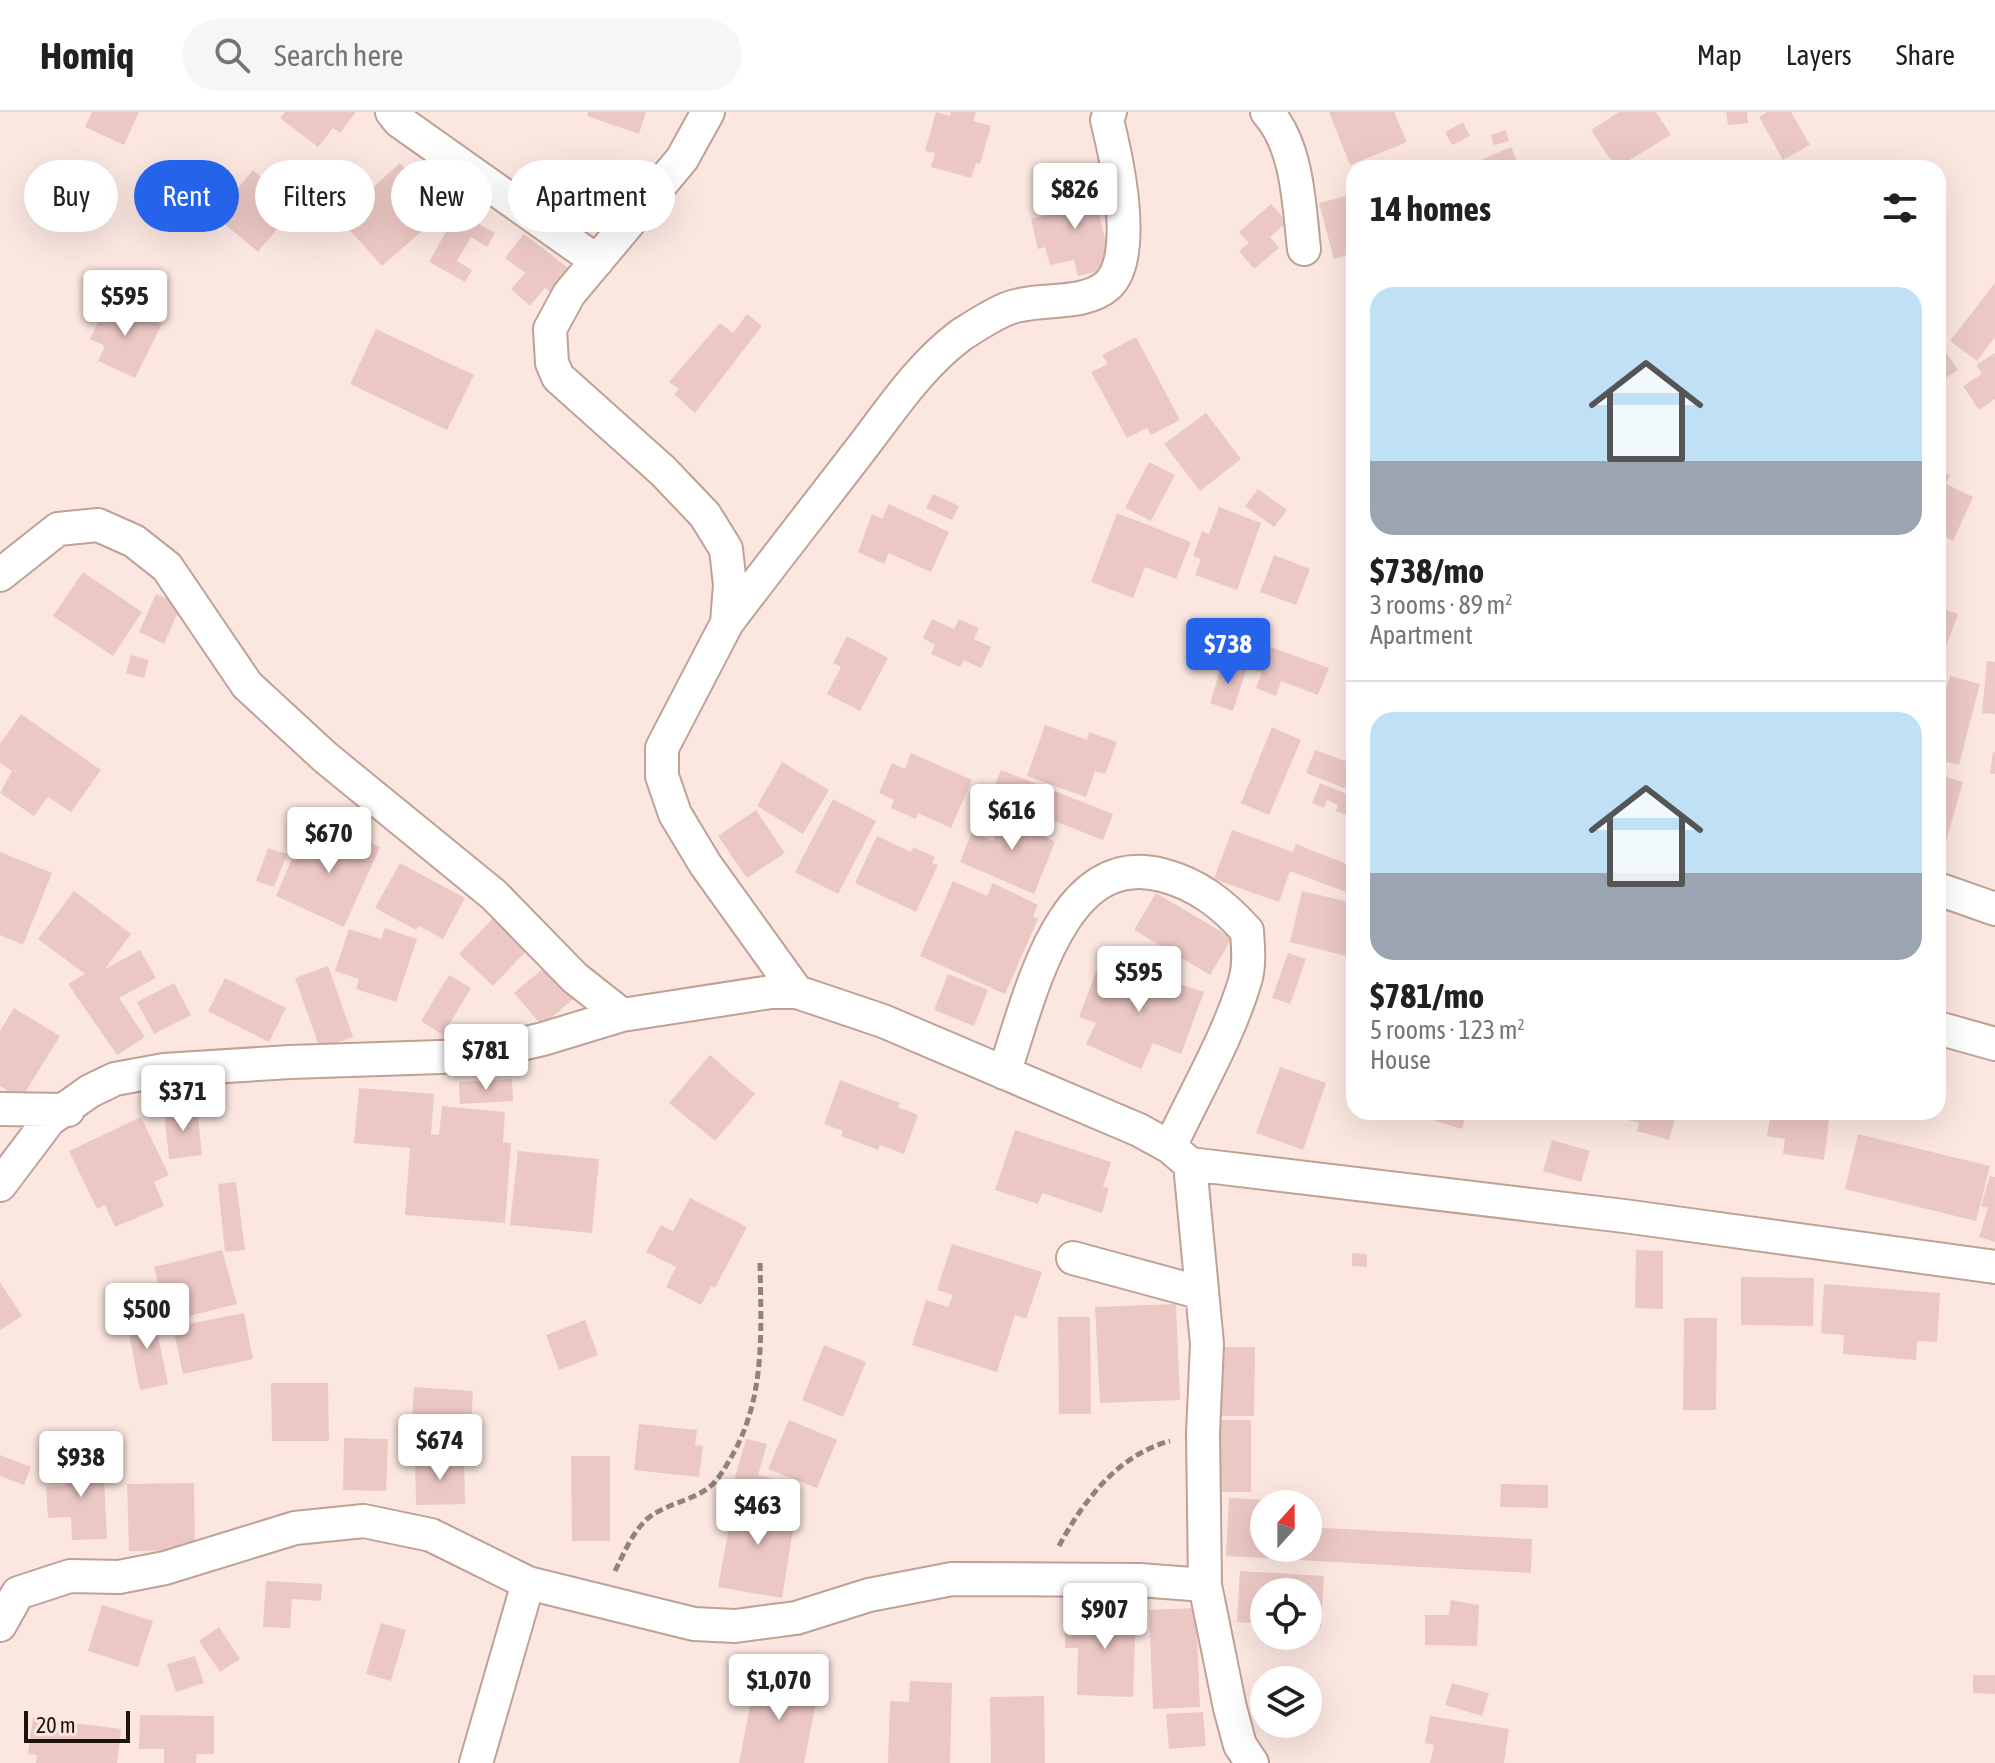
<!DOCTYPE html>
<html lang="en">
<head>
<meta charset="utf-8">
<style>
	body { margin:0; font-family:"Asap Condensed",sans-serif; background:#f6f6f6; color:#202124; height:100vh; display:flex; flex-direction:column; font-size:30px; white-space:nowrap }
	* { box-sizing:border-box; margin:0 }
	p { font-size:26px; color:#757577 }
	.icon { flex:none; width:44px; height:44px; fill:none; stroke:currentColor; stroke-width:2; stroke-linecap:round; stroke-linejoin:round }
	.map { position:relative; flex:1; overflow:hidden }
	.drawer { position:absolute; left:1346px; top:48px; width:600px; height:960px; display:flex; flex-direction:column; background:#fff; border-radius:24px; box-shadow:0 8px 32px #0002 }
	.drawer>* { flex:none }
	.banner { position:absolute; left:24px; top:48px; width:760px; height:72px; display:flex; gap:16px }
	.needle { width:52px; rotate:21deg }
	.fabs { position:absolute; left:1250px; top:1378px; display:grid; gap:16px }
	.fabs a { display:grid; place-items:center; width:72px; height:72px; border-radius:50%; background:#fff; box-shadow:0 8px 32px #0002; font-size:40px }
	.scale { position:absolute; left:24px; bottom:20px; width:106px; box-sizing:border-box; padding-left:8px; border:4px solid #1d130e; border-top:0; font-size:22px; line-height:28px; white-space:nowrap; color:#1d130e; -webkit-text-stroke:6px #fbe7e0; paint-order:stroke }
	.price { position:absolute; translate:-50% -68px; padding:0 18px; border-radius:8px; background:#fff; color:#222; font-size:26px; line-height:52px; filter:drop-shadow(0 2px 4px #0008) }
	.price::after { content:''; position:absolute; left:50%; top:48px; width:24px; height:18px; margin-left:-12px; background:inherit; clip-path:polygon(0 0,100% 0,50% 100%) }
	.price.current { background:#2563eb; color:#fff }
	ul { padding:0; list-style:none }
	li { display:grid; align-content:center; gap:16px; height:424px; padding:0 24px }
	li+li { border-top:2px solid #e0e0e0 }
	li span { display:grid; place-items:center; height:248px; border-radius:24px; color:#555 }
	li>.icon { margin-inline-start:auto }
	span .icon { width:144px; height:144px; fill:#fffc; stroke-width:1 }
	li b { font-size:34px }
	h2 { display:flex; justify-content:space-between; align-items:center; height:96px; padding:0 24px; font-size:34px }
	.pill { padding:0 28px; border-radius:36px; background:#fff; box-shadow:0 8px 32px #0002; font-size:28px; line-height:72px }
	.pill.current { background:#2563eb; color:#fff }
	header { display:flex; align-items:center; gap:48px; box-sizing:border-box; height:112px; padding:0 40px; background:#fff; border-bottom:2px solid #e0e0e0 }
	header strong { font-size:38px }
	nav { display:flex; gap:44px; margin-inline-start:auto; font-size:28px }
	.search { width:560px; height:72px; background:#f6f6f6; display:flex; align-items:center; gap:20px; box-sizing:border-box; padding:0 28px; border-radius:44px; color:#757577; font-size:30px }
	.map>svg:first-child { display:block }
	.building { fill:#ebc8c4 }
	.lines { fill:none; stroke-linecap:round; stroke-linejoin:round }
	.minor-casing { stroke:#bfa195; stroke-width:36 }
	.path { stroke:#92827c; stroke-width:5; stroke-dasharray:8 4; stroke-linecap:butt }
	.minor { stroke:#fff; stroke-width:32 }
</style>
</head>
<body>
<header>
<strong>Homiq</strong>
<div class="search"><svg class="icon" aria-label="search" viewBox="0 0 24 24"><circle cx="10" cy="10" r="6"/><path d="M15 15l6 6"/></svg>Search here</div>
<nav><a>Map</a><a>Layers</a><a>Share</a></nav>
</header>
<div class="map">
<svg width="1995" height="1651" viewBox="0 0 1995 1651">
	<rect width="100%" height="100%" fill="#fbe7e0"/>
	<path class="building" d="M92 0H139L124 33 85 15Z
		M285 0H356L340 21 333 16 318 35 280 6Z
		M588 0H646L639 22 587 4Z
		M936 0 950 4 951 0H976L973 9 991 14 980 52 976 51 971 66 931 55 935 41 925 39Z
		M1329 0H1394L1407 30 1350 53Z
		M1619 0H1656L1671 23 1616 56 1591 18Z
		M1726 0H1747L1748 11 1728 13Z
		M1767 0H1791L1810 33 1783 48 1759 5Z
		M1463 10 1470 24 1452 33 1445 20Z
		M1506 18 1509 29 1494 33 1491 23Z
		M1511 35 1520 56H1462Z
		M400 51 444 100 382 154 339 106Z
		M253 58 296 94 258 140 215 104Z
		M1089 60 1112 156 1078 164 1074 148 1050 153 1045 135 1038 137 1031 107 1074 97 1066 65Z
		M1354 82V141L1334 147 1319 91Z
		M1271 92 1287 110 1270 125 1279 136 1254 157 1239 139 1249 131 1239 120Z
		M457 100 495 121 487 135 471 125 457 149 472 158 465 170 429 150Z
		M524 122 571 158 553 182 545 176 530 194 511 177 525 161 505 146Z
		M1995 171V225L1977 249 1950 229Z
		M109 187 162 212 135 266 98 249 105 234 90 227Z
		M747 202 762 214 695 301 674 282 679 277 669 270 720 211 733 221Z
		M376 217 474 263 447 318 350 272Z
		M1136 225 1180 308 1151 323 1147 316 1127 326 1091 260 1108 252 1102 243Z
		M1940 232 1958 258 1941 269 1938 265Z
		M1995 241V287L1979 298 1963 274 1982 262 1976 253Z
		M1206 301 1241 347 1200 379 1164 332Z
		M1149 350 1175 363 1151 409 1125 396Z
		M1938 358 1950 363 1946 372 1973 385 1953 429 1946 425 1944 431 1938 429Z
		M1258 377 1287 398 1274 415 1245 394Z
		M933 382 959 394 952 408 926 396Z
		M889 392 949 420 931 460 889 441 884 452 858 440 872 402 882 407Z
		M1219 395 1261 411 1237 478 1195 463 1201 447 1193 444 1202 419 1209 422Z
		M1117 401 1191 430 1176 467 1145 455 1133 486 1091 470Z
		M1274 443 1310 457 1296 493 1260 480Z
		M83 460 142 500 113 544 53 504Z
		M156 482 181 493 164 532 139 520Z
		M1938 495 1958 502 1945 537 1938 534Z
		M932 507 954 517 959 507 979 516 974 527 991 535 981 556 964 548 960 555 931 542 935 533 923 526Z
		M847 524 888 546 860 599 827 582 841 555 833 551Z
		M1265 533 1329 556 1318 583 1281 569 1276 584 1256 576 1262 560 1256 559Z
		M131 543 149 548 144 566 126 561Z
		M1223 549 1247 556 1233 599 1210 591Z
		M1987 549 1995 550V602L1982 601Z
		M1950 564 1980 572 1959 653 1938 648V584L1943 585Z
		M21 602 101 658 71 700 48 685 34 704 0 681 12 659 0 651V632Z
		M1045 613 1087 628 1089 620 1117 630 1105 662 1095 659 1086 685 1027 664Z
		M1272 615 1301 628 1269 703 1241 691Z
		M1354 628V680L1306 661 1315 638 1345 649Z
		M1993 640H1995V662L1990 661Z
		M911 641 972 668 951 716 918 701 916 707 891 696 894 688 879 681 892 651 905 657Z
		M782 650 829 678 803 722 757 694Z
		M1001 658 1113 702 1103 728 990 684Z
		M1938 662 1963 670 1942 743 1938 742Z
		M1320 671 1354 685 1349 704 1336 699 1338 693 1327 688 1324 696 1312 691Z
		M833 687 876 709 838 782 795 760Z
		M756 698 785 741 747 766 718 724Z
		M1005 698 1048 716 1044 724 1055 730 1034 782 960 750 972 720 993 729Z
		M328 712 380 735 344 815 276 784 297 735 314 743Z
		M1232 718 1293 740 1296 732 1354 755V783L1290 759 1279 790 1214 767Z
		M877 724 911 740 913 735 935 745 932 751 938 753 916 800 855 771Z
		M268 736 287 742 274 775 256 769Z
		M0 740 52 761 23 833 0 823Z
		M400 751 465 786 443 827 419 814 416 818 375 796Z
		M953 769 987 784 993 771 1038 793 1033 804 1038 807 1005 882 920 844Z
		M74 779 131 822 105 857 140 838 156 866 119 886 145 925 117 943 68 872 85 862 38 827Z
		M1302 779 1354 791V846L1290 830Z
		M1156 781 1232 826 1210 863 1134 818Z
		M498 801 532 833 493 874 459 842Z
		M385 816 417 827 396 890 356 877 359 867 335 859 349 817 381 827Z
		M1288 841 1306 847 1290 892 1272 886Z
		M552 849 580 881 542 914 514 881Z
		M1119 852 1204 880 1181 942 1153 931 1141 957 1086 932 1096 911 1079 905 1096 860 1114 866Z
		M328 854 353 925 320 937 295 866Z
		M948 862 988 878 974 914 934 898Z
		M449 863 471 876 443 923 421 909Z
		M225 866 286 896 269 930 208 899Z
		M174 871 191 903 154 922 137 890Z
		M14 896 60 924 21 987 0 974V919Z
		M710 943 755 982 715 1029 669 991Z
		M1280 955 1326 971 1303 1038 1256 1021Z
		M512 967 513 989 460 992 459 970Z
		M840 968 900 991 898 995 918 1003 904 1042 880 1033 878 1038 841 1024 843 1019 824 1012Z
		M359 976 434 982 431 1022 439 1023 442 994 505 1000 503 1030 511 1031 505 1111 405 1103 410 1036 354 1031Z
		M197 995 202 1043 169 1047 164 998Z
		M1418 1000H1467L1462 1017 1417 1003Z
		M1627 1000H1677L1669 1028 1637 1019 1639 1011 1625 1007Z
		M1771 1000H1830L1824 1048 1783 1042 1785 1027 1767 1024Z
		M141 1005 169 1063 154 1070 164 1094 115 1115 105 1093 97 1097 69 1039Z
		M1015 1018 1111 1050 1103 1075 1109 1076 1102 1101 1042 1081 1038 1092 995 1078Z
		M1858 1022 1990 1054 1976 1109 1845 1077Z
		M1552 1028 1590 1039 1581 1070 1543 1059Z
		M518 1039 599 1047 592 1121 510 1113Z
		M1990 1064 1995 1065V1130L1979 1125 1988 1096 1981 1094Z
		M236 1070 245 1138 225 1140 218 1072Z
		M690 1086 747 1115 715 1176 711 1174 701 1193 666 1175 676 1155 646 1140 661 1113 673 1119Z
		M952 1132 1042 1160 1026 1207 1015 1203 997 1260 912 1233 926 1188 948 1195 953 1183 937 1178Z
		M222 1138 237 1192 169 1209 154 1155Z
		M1636 1138 1663 1139V1197L1635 1196Z
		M1352 1141 1367 1142V1155L1352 1154Z
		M1741 1165 1814 1166 1813 1214 1741 1213Z
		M0 1170 22 1204 0 1218Z
		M1824 1172 1940 1181 1937 1230 1917 1229 1916 1248 1843 1242 1844 1223 1821 1221Z
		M1176 1192 1180 1288 1100 1291 1095 1195Z
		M153 1200 168 1272 140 1278 126 1206Z
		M244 1201 253 1247 183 1262 173 1215Z
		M1058 1205H1090L1091 1302H1059Z
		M1684 1206H1717L1716 1298H1683Z
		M585 1208 598 1243 559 1258 546 1223Z
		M824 1233 866 1250 843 1305 802 1288Z
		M1222 1235H1255L1254 1304H1221Z
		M271 1271H328L329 1329H272Z
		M414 1275 473 1279 470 1331 411 1327Z
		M789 1308 837 1328 817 1376 768 1357Z
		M1220 1308H1251V1380H1221Z
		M639 1312 697 1318 695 1333 703 1334 699 1365 634 1358Z
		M344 1326 388 1327 386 1379 343 1378Z
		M746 1327 767 1332 758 1363 781 1369 776 1385 732 1375Z
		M0 1343 31 1355 24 1373 0 1364Z
		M571 1344H610V1429H572Z
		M464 1346 465 1392 416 1393 415 1347Z
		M103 1347 107 1427 72 1428 71 1405 48 1406 46 1375 65 1374 63 1348Z
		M194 1371 195 1438 129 1439 127 1372Z
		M1501 1372 1548 1373V1396L1500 1395Z
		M735 1383 797 1394 782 1486 718 1475Z
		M1229 1386 1269 1388V1392H1264V1436H1308V1415L1532 1427 1531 1461 1226 1444Z
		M1240 1459 1324 1464 1321 1515 1308 1514V1480H1264V1512L1237 1510Z
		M266 1469 322 1472 321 1489 292 1487 290 1516 263 1515Z
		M1451 1488 1479 1493 1477 1534 1425 1533V1503H1449Z
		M102 1493 153 1509 138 1555 88 1539Z
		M1079 1495 1136 1497 1133 1585 1077 1583 1078 1536H1065V1517H1079Z
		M1196 1496 1200 1595 1153 1597 1149 1498Z
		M381 1511 406 1518 391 1569 366 1562Z
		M219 1515 240 1547 220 1560 199 1529Z
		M195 1544 204 1571 176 1580 167 1552Z
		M756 1563 819 1576 804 1651H739Z
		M1973 1563H1995V1582L1973 1581Z
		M910 1569 952 1571 950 1651H888L890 1589 909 1590Z
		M1452 1571 1489 1581 1482 1604 1445 1593Z
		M1044 1584 1045 1651H991L990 1585Z
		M1203 1600 1206 1634 1169 1637 1166 1602Z
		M140 1603 214 1604V1642H197L196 1651H164V1637H139Z
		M1430 1604 1509 1617 1504 1651H1430L1434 1633 1425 1631Z
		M33 1606 121 1617 117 1651H36L37 1643 28 1642Z"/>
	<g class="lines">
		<g class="minor-casing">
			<path id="minor" d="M392 0 399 9 597 149
				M708 0 682 47 569 182 550 217 552 251 558 265 663 359 705 403 726 437 730 473 727 511 662 636V664L675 702 705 752 797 880
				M1267 0C1298 34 1299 93 1304 137
				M0 463 58 417 98 413 134 429 167 455 247 573 325 645 494 783 575 866 622 903
				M727 511C770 454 814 398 857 342 889 301 918 255 961 223 975 214 993 202 1009 196 1038 185 1084 195 1108 173 1139 144 1116 44 1107 8L1110 0
				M1938 777 1995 797
				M1938 916 1995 932
				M1004 961C1029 891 1059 736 1162 763 1197 772 1223 792 1247 819 1248 835 1250 853 1245 869 1228 926 1195 981 1170 1035
				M0 997 68 998
				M1190 1052 1624 1104 1995 1155
				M0 1073 49 1008 90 979 115 967 164 958 290 950 470 944 543 927 622 903 771 880H797L883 909 1139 1018 1170 1035 1190 1052 1207 1232 1203 1321 1205 1473 1230 1596 1240 1633 1252 1651
				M1073 1146 1202 1181
				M0 1513 18 1481 70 1464 119 1465 165 1456 295 1416 364 1409 431 1423 528 1471 694 1512 735 1514 796 1506 869 1483 952 1467 1139 1468 1205 1473
				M476 1651 528 1471"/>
		</g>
		<path class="path" d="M1059 1434C1084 1388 1118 1343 1170 1329
			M615 1459C624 1441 632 1421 647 1407 663 1393 690 1389 707 1377 719 1368 726 1354 733 1342 766 1283 761 1216 760 1150"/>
		<use href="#minor" class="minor"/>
	</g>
</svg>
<div class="fabs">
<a><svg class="needle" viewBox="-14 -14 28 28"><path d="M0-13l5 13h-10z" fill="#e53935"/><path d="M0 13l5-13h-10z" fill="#757577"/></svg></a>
<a><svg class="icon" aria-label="locate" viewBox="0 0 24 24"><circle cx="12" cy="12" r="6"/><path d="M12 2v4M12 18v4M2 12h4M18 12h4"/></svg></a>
<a><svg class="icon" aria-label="layers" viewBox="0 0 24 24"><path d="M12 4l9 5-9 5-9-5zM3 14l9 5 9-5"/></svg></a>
</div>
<div class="scale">20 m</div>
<b class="price" style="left:1075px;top:119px">$826</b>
<b class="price" style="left:125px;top:226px">$595</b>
<b class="price current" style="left:1228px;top:574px">$738</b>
<b class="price" style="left:1012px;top:740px">$616</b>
<b class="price" style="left:329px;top:763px">$670</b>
<b class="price" style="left:1139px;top:902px">$595</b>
<b class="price" style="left:486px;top:980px">$781</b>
<b class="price" style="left:183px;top:1021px">$371</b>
<b class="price" style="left:147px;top:1239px">$500</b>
<b class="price" style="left:440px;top:1370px">$674</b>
<b class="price" style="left:81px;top:1387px">$938</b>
<b class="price" style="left:758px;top:1435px">$463</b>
<b class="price" style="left:1105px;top:1539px">$907</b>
<b class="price" style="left:779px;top:1610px">$1,070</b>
<div class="banner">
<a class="pill">Buy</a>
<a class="pill current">Rent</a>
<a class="pill">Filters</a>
<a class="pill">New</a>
<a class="pill">Apartment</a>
</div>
<section class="drawer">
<h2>14 homes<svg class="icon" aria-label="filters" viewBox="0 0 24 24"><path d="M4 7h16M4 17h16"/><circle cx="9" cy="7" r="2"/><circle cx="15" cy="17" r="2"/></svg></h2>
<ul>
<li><span style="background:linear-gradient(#bfe0f5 70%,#9aa5b1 0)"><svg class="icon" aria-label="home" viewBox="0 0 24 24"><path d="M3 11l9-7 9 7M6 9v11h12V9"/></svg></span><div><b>$738/mo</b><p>3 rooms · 89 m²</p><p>Apartment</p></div></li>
<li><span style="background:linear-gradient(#bfe0f5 65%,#9aa5b1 0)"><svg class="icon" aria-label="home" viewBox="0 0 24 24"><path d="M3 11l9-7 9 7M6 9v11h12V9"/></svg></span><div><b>$781/mo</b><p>5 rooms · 123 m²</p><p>House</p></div></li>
</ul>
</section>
</div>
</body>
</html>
